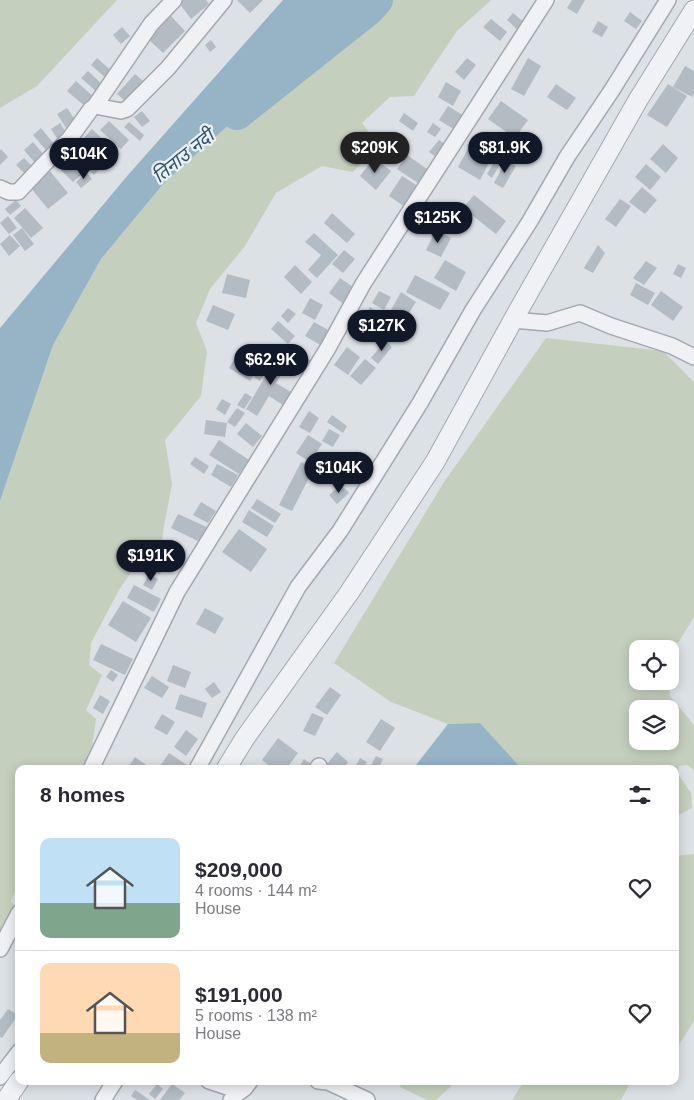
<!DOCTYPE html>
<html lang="en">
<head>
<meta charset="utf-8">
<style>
	body { margin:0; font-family:Helvetica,"Noto Sans Devanagari",sans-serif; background:#f2f2f3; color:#2b2b33; height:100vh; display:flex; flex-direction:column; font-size:19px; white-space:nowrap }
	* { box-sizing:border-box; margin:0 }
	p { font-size:16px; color:#7c7c81 }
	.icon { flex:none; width:28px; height:28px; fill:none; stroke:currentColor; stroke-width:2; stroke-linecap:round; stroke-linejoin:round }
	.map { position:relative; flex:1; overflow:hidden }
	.panel { position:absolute; left:15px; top:765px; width:664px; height:320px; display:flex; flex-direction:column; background:#fff; border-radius:10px; box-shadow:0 2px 12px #0003 }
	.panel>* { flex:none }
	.controls { position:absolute; left:629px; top:640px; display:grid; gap:10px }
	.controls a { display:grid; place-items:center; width:50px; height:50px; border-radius:10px; background:#fff; box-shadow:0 2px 12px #0003; font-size:25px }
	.price { position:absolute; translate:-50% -42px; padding:0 11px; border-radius:18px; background:#111827; color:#fff; font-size:16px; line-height:32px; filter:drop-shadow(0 1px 2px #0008) }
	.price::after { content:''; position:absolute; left:50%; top:30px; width:15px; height:11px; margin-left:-8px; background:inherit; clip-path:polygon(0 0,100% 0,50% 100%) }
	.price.active { background:#222; color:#fff }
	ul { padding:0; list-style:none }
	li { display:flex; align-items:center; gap:15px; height:125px; padding:0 25px }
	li+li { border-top:1px solid #e1e1e2 }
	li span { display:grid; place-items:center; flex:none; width:140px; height:100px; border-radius:10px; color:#555 }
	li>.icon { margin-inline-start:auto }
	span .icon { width:60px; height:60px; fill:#fffc; stroke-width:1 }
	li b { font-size:21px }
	h2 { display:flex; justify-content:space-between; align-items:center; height:60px; padding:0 25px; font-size:21px }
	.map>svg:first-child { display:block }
	.green { fill:#c4d0bd; fill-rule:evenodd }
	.water { fill:#97b3c6 }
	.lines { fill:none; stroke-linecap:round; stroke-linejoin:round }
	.river { stroke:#97b3c6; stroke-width:32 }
	.building { fill:#b3bbc3 }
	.minor-casing { stroke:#a2a8b0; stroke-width:18 }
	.tertiary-casing { stroke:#a2a8b0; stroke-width:21 }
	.minor { stroke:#eff1f5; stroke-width:15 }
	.tertiary { stroke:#eff1f5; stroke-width:19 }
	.labels { text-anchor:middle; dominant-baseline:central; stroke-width:4.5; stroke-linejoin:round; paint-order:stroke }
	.water-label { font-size:19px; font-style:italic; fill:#31536f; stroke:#ebf0f4 }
</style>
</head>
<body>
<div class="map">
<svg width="694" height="1100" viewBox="0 0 694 1100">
	<rect width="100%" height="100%" fill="#dce1e6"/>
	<path class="green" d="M0 0H117L37 86 0 108Z
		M368 0H491L457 31 434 65 414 96 390 97 362 123 378 145 353 172 322 166 276 193 245 246 210 289 196 323 207 351 201 396 165 440 172 484 164 526 161 549 143 555 119 590 91 643 89 665 102 675 86 710 96 719 89 768 88 769H19V884L11 901 18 909 0 942V501L53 345 101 259 164 183Z
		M546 338 663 351 694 382V617L672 653 670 661V649H638V681H669L670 696 694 725V770L687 765 679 766 678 774 691 793 692 808 675 817V769H522L480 723 448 724 391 702 334 663 444 482ZM638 709H670V741H638Z
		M694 854V1021L675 1051V856Z
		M400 1081H457L436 1100H427L400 1087Z
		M524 1081H631L621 1100H512Z"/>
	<path class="water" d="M283 0H368L164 183 101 259 53 345 0 501V328L128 175Z
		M480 723 522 769H413L448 724Z"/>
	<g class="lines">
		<path class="river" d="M237 114 368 10 377 0"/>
	</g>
	<path class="building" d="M183 0H206L209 4 191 19 179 3Z
		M237 0H263L250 13Z
		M572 0H585L577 14 567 8Z
		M630 12 642 21 636 29 624 21Z
		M513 13 526 24 520 32 507 20Z
		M171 16 185 31 163 53 148 39Z
		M491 19 507 32 500 41 483 27Z
		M598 21 608 27 602 37 592 32Z
		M122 27 130 36 121 44 113 35Z
		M211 40 216 47 210 52 205 45Z
		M97 58 114 73 108 80 91 65Z
		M467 58 476 65 464 80 455 72Z
		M528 58 541 66 524 96 511 89Z
		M685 66 694 71V94L692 97 673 87Z
		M88 71 104 86 98 93 81 78Z
		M135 74 143 81 125 101 117 94Z
		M76 81 96 99 87 108 67 91Z
		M446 82 461 91 453 106 438 97Z
		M556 84 576 98 567 110 547 97Z
		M668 84 687 96 667 127 647 115Z
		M501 101 528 120 515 138 488 119Z
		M448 106 464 116 455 130 439 120Z
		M67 108 76 121 66 128 57 114Z
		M142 111 150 121 142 127 134 117Z
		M404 113 418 123 413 131 399 121Z
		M109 121 129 140 121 149 100 130Z
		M129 122 144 135 140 141 124 127Z
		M60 123 67 134 58 140 51 129Z
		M433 123 441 129 435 137 427 132Z
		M41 128 54 144 46 150 33 135Z
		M92 129 116 152 94 175 70 153Z
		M439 140 449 147 439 159 429 152Z
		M33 142 44 155 35 163 24 150Z
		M393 142 402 147 394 158 386 152Z
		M663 144 678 158 666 173 650 159Z
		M469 147 491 159 480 180 458 167Z
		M514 148 528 155 523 164 509 157Z
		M1 149 8 157 0 165V151Z
		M499 154 504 157 492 178 487 174Z
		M407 155 427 169 418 183 397 169Z
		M24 158 32 166 25 174 16 165Z
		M374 158 391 171 376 190 360 176Z
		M71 160 83 173 73 182 61 170Z
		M506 161 516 166 503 188 494 183Z
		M646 164 661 177 650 190 635 177Z
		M50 171 68 193 48 209 30 187Z
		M87 173 92 179 81 188 76 182Z
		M402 176 421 188 408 209 389 196Z
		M642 187 657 200 645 214 629 202Z
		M474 195 506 221 496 234 463 208Z
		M620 199 631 206 616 227 605 219Z
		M16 200 21 206 10 215 5 209Z
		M25 208 43 228 31 238 14 218Z
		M332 213 355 234 347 243 324 223Z
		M8 216 17 228 9 234 0 223Z
		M22 228 34 244 25 251 13 235Z
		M436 230 451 238 441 257 426 250Z
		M314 233 338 255 317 278 308 270 321 255 305 242Z
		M10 235 20 246 9 256 0 244Z
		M598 245 605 253 593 273 584 268Z
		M344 250 355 259 343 273 332 264Z
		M445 260 466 272 456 291 434 278Z
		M646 261 657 268 644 285 633 278Z
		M678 264 686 268 681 278 673 274Z
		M295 265 312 282 301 294 284 277Z
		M227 274 250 280 246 298 222 293Z
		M415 275 450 293 440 310 406 292Z
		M340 278 356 289 345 305 329 293Z
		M636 283 655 293 648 305 630 295Z
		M379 291 391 297 384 310 372 303Z
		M661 291 683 307 673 321 651 305Z
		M401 292 416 302 405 319 391 310Z
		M310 298 323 305 315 320 302 313Z
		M213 305 235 314 228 330 206 321Z
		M370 307 388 318 378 335 360 324Z
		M288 308 296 314 288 323 281 316Z
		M278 321 295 336 288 344 271 329Z
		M314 322 330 331 322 346 305 336Z
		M385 341 392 347 378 364 371 358Z
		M347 347 360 357 348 375 334 365Z
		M281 350 292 357 276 383 291 392 283 405 269 396 257 416 246 409Z
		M297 351 314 363 306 375 289 363Z
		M237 355 258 368 250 381 229 368Z
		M266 358 272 362 260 381 254 377Z
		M365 359 376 368 361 385 350 376Z
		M245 393 252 397 244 409 237 405Z
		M222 399 231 404 225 415 216 409Z
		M237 408 245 413 235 427 227 422Z
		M309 411 319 418 310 433 299 427Z
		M332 415 347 426 343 433 327 422Z
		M206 420 227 423 225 437 204 434Z
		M246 423 262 436 253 447 237 434Z
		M329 429 340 435 333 447 322 441Z
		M308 435 322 444 310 462 296 453Z
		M219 440 249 460 239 474 209 455Z
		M195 457 209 466 204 474 190 464Z
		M301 462 314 468 292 511 279 505Z
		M217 464 238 475 231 487 211 475Z
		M341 485 349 493 337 504 329 495Z
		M257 499 281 514 275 523 251 508Z
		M201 502 216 511 208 523 193 515Z
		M249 510 274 526 267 537 242 522Z
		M178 514 209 528 202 543 171 528Z
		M239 529 267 549 251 572 222 552Z
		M153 555 166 562 160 574 147 567Z
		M149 574 158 579 152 590 143 585Z
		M134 585 161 599 154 612 127 598Z
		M123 601 151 618 136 642 108 625Z
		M205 608 224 618 215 634 196 624Z
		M101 644 133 659 125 675 93 660Z
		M173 665 191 672 185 688 167 681Z
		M111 670 118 675 113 682 106 677Z
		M152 676 169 687 162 698 144 688Z
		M214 682 221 692 212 698 205 689Z
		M330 687 341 695 327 715 315 707Z
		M180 694 207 703 202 718 175 709Z
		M100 695 110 701 103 714 93 708Z
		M312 713 324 718 315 736 303 731Z
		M162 714 175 722 167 735 154 728Z
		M381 719 395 728 380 751 366 742Z
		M186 730 198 739 186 756 174 747Z
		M278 738 298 753 286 769H273L262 760Z
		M337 752 348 762 343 769H323Z
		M169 753 190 767 189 769H158Z
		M376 756 383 759 378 769H369Z
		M135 757 152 769H127Z
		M360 758 367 762 363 769H354Z
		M304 759 315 767 314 769H298Z
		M8 1009 18 1015 2 1038 0 1037V1020Z
		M157 1084 163 1089 155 1099 149 1094Z
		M172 1084 185 1093 179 1100H160Z
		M135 1090 150 1100H137L131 1096Z"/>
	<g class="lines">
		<g class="minor-casing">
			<path id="minor" d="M95 106 151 24 174 0
				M0 188 9 192H18L48 160 70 138 91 109 95 106 121 111 127 109 168 68 224 0
				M513 320 547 323 580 313 611 326 672 346 694 357
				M91 769 177 592 328 348 363 284 546 0
				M197 769 298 587 340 531 420 403 473 310 530 221 567 157 612 90 668 0
				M317 769 319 766
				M0 949 19 913
				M0 1077 19 1052
				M209 1081 233 1089 234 1096 231 1100
				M318 1081 328 1082 367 1100
				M234 1096 245 1088 250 1081
				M103 1100 115 1081"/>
		</g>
		<g class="tertiary-casing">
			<path id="tertiary" d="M226 769 245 738 349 593 435 462 513 320 638 100 694 10
				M6 1100 19 1081"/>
		</g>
		<use href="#minor" class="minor"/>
		<use href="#tertiary" class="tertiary"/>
	</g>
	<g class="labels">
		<g class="water-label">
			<text transform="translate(183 156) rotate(-39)">तिनाउ नदी</text>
		</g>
	</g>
</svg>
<div class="controls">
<a><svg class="icon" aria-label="locate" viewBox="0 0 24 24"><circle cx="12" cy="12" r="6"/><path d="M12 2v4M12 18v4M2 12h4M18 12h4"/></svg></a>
<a><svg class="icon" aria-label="layers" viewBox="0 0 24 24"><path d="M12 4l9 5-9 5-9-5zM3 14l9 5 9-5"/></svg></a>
</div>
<b class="price active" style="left:375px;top:174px">$209K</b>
<b class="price" style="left:505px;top:174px">$81.9K</b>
<b class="price" style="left:84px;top:180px">$104K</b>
<b class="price" style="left:438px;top:244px">$125K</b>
<b class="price" style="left:382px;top:352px">$127K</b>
<b class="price" style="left:271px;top:386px">$62.9K</b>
<b class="price" style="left:339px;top:494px">$104K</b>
<b class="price" style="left:151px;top:582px">$191K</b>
<section class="panel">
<h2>8 homes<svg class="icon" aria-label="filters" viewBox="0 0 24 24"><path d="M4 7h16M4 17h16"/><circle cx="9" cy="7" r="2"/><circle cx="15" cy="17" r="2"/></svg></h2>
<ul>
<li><span style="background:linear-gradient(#bfe0f5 65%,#7fa58c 0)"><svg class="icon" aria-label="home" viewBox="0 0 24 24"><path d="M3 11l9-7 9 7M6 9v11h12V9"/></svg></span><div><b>$209,000</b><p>4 rooms · 144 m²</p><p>House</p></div><svg class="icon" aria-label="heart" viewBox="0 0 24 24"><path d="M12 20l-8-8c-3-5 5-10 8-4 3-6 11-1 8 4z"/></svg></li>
<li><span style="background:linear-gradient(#ffd9b3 70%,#c2b280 0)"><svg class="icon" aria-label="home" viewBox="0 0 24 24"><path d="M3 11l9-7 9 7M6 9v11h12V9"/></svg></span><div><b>$191,000</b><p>5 rooms · 138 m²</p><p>House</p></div><svg class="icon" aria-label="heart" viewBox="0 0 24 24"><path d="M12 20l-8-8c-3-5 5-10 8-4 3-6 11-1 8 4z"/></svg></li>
</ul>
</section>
</div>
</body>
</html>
